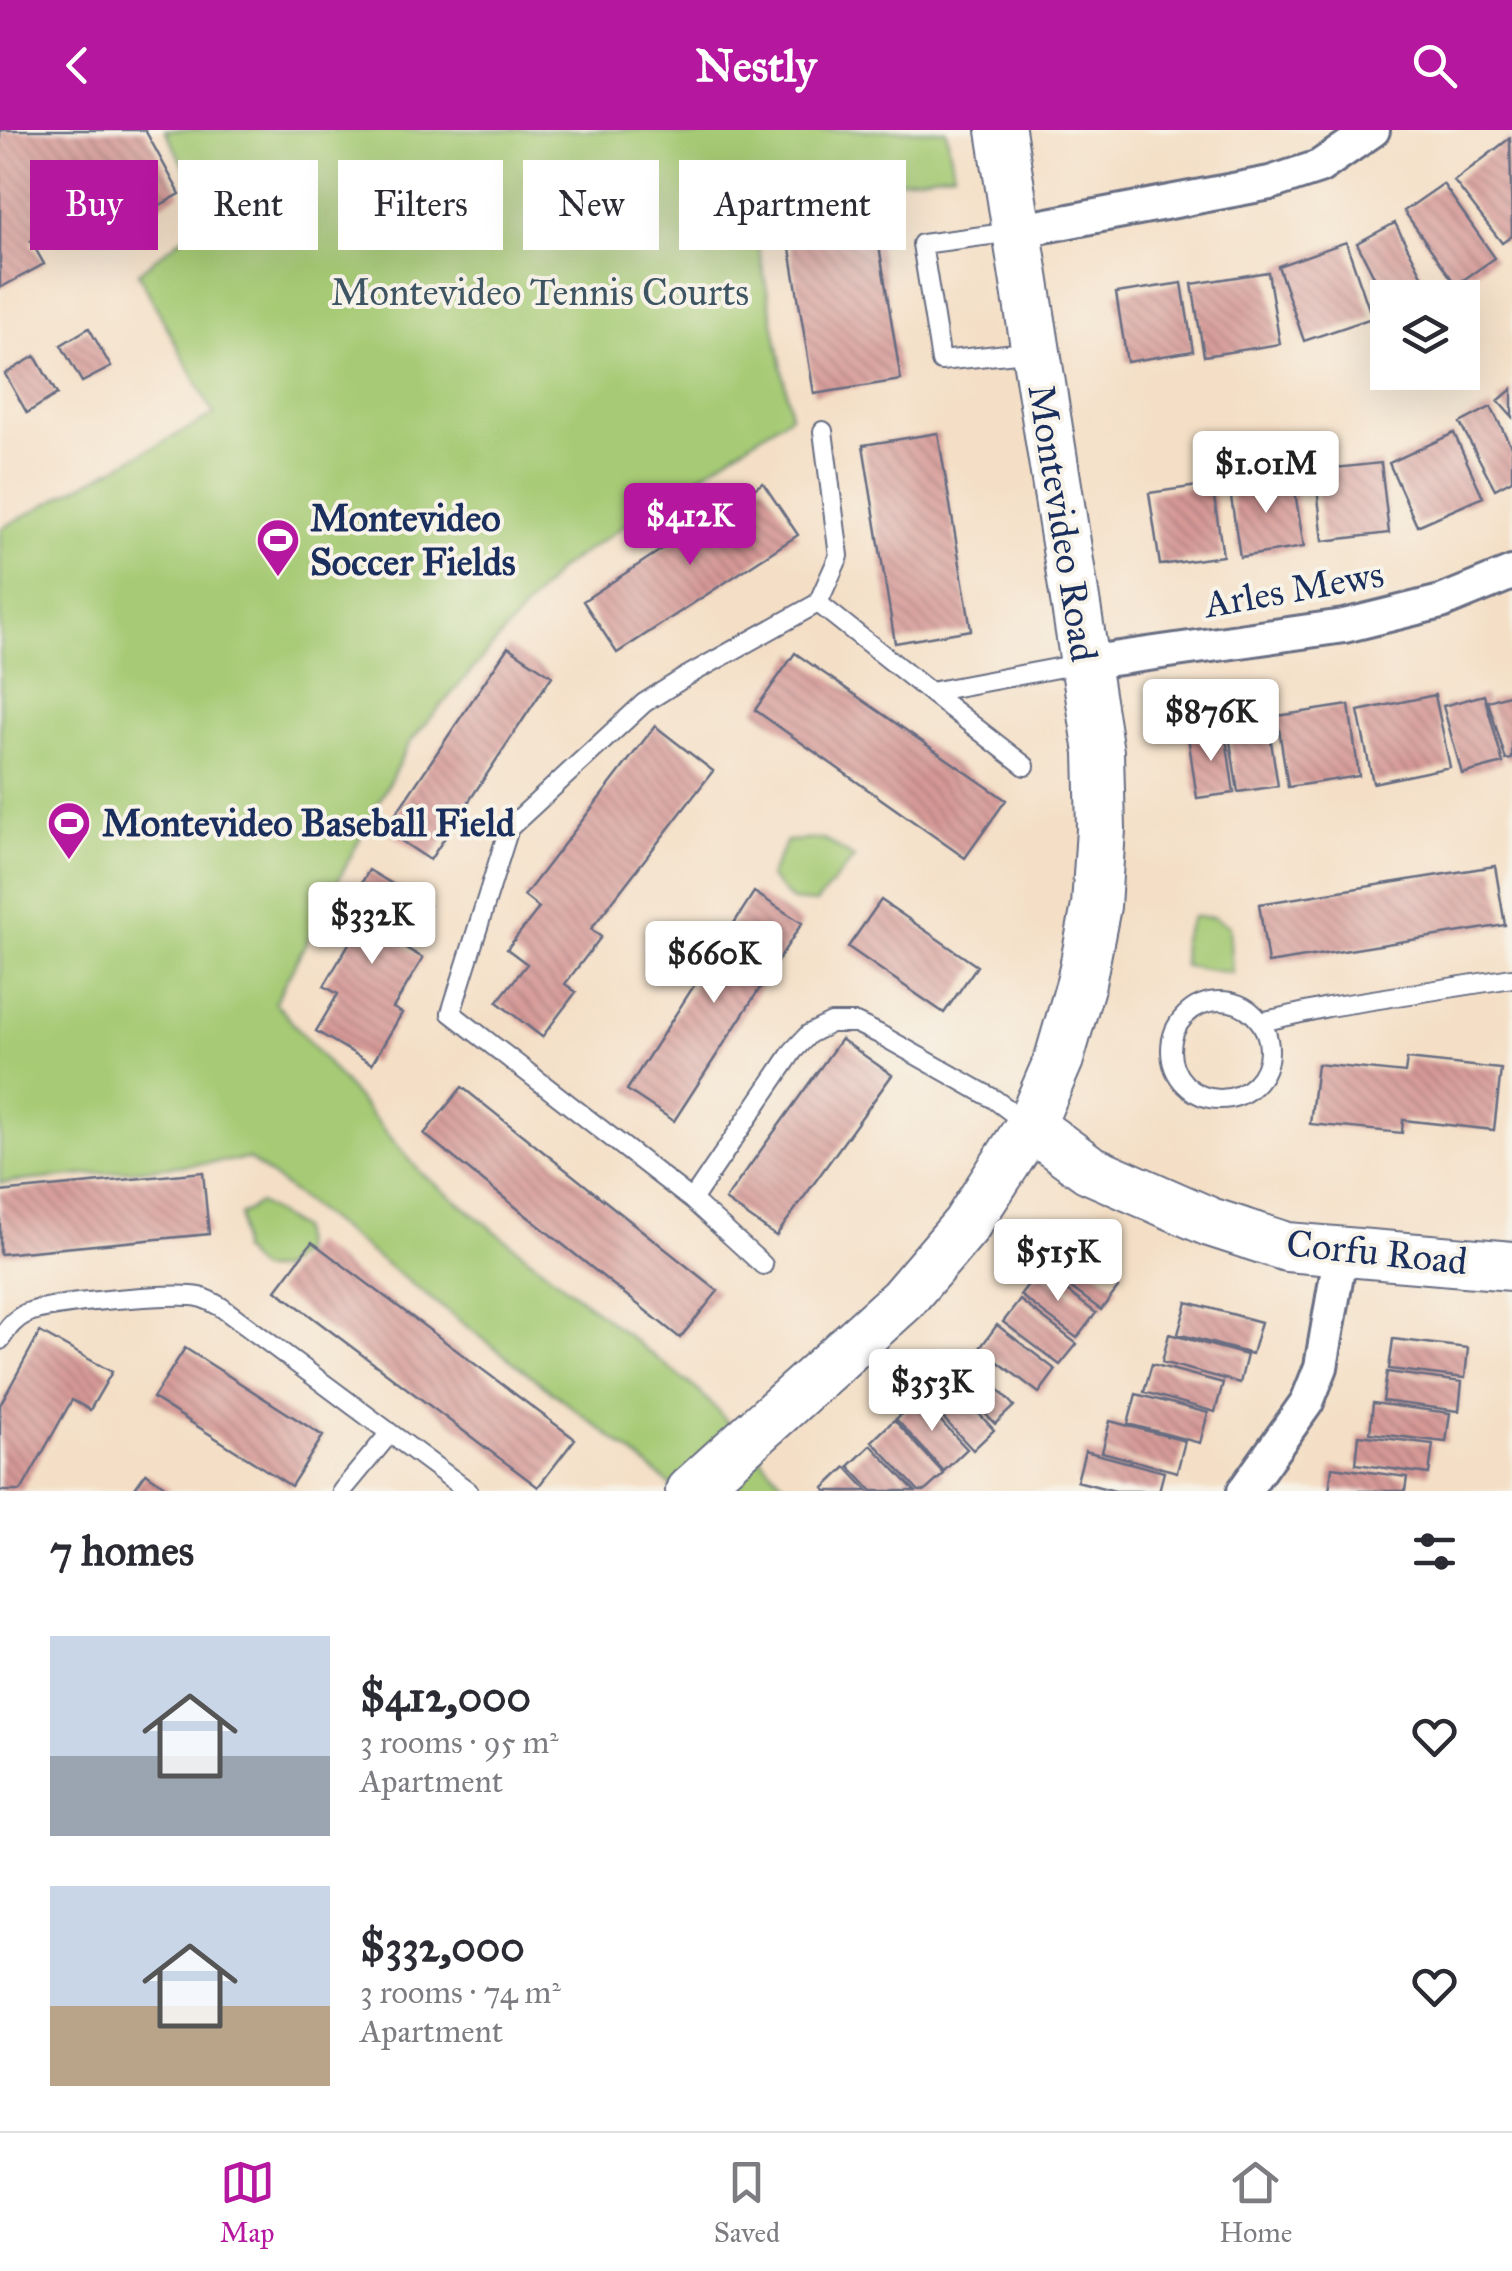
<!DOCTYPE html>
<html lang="en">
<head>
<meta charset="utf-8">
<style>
	body { margin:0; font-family:"IM FELL Great Primer",serif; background:#f2f2f3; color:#2b2b33; height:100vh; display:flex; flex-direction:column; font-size:38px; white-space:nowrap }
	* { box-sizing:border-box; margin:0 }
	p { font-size:32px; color:#7c7c81 }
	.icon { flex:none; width:55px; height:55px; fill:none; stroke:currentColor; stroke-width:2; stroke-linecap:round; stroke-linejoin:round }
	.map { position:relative; height:1361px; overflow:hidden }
	.sheet { display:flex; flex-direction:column; background:#fff; flex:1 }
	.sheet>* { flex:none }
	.top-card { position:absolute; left:30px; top:30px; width:1000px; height:90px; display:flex; gap:20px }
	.tools { position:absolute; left:1370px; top:150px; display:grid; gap:20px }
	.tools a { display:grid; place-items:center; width:110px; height:110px; border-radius:0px; background:#fff; box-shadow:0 10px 40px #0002; font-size:50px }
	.price { position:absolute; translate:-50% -85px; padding:0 22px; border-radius:10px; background:#fff; color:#222; font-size:32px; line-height:65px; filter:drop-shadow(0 2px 5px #0008) }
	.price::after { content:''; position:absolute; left:50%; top:60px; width:30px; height:22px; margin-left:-15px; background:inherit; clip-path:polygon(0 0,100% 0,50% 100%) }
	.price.current { background:#b5179e; color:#fff }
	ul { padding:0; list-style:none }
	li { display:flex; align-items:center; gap:30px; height:250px; padding:0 50px }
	li span { display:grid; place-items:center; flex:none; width:280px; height:200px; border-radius:0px; color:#555 }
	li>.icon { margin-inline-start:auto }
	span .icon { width:120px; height:120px; fill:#fffc; stroke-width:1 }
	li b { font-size:42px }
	h2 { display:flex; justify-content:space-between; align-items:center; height:120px; padding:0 50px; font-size:42px }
	.chip { padding:0 35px; border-radius:0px; background:#fff; box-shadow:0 10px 40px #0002; font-size:35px; line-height:90px }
	.chip.current { background:#b5179e; color:#fff }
	header { display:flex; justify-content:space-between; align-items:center; height:130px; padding:0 50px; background:#b5179e; color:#fff; font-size:45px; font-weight:800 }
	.dock { display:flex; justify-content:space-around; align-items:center; height:140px; border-top:2px solid #e1e1e2; background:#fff; font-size:28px; color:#7c7c81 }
	.dock a { display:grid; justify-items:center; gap:5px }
	.dock .current { color:#b5179e }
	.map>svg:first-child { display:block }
	.green { fill:#a6ca74; stroke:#607c69; stroke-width:2.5 }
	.building { fill:url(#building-back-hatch) }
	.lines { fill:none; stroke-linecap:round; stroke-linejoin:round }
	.lane-casing { stroke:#676d82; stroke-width:22 }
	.street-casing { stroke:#676d82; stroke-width:38 }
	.secondary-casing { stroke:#676d82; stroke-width:52 }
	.lane { stroke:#fff; stroke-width:18 }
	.street { stroke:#fff; stroke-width:32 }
	.secondary { stroke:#fff; stroke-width:48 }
	.labels { text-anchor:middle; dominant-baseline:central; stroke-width:8; stroke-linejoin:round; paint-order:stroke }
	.park-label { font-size:38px; fill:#3e5664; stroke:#f7f3e8 }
	.poi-label { font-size:38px; font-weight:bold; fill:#1b2f5e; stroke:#f7f3e8; text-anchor:start }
	.street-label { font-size:38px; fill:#1b2f5e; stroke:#f7f3e8 }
</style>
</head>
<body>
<header><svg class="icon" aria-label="back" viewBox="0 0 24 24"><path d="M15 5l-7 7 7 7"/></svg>Nestly<svg class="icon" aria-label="search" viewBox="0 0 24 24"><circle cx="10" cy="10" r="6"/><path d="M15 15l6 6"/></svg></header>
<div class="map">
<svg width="1512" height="1361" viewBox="0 0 1512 1361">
	<defs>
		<pattern id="building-back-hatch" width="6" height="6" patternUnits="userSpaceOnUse" patternTransform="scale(2.5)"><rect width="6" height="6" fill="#d69996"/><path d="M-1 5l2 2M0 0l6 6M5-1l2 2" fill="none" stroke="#ad7d7e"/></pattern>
	</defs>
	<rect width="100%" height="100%" fill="#f7f3e8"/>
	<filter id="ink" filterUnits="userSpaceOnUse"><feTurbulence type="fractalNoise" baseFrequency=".01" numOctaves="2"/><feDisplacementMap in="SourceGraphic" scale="20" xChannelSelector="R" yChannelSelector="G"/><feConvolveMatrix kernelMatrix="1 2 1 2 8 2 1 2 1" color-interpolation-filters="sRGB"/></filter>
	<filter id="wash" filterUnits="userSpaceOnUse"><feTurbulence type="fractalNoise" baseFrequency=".0048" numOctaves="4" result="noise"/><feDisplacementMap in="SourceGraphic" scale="40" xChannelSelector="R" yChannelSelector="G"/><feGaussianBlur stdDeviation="2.25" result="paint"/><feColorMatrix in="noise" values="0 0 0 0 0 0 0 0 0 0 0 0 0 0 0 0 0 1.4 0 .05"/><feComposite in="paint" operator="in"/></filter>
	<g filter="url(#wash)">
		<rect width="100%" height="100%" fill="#f4dfc6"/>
		<path class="green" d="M165 0H648L689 6 727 0H946L954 42 750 72 791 285 559 439 410 612 275 872 421 1043 701 1263 791 1361H678L637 1327 249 1029 0 1053V399L214 285 138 143 210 85Z
			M824 709 854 728 816 773 792 771 769 747 787 711Z
			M1192 787H1214L1229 796 1232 843 1184 836 1182 811Z
			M259 1073 300 1099 301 1122 280 1140H259L241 1121 240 1085Z"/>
		<g id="blocks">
			<path class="building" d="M0 0H145L180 64 122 96 107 69 31 111 44 134 0 158Z
				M1510 8 1512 106 1502 113 1454 51Z
				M1443 54 1495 128 1456 155 1404 81Z
				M872 73 901 250 814 264 785 88Z
				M1395 93 1434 168H1385L1357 113Z
				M1346 112 1372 188 1304 211 1278 136Z
				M1268 142 1280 214 1204 226 1192 154Z
				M1182 153 1193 221 1127 232 1116 163Z
				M89 198 111 237 82 252 61 215Z
				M35 226 57 264 27 283 5 244Z
				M1512 259V287L1498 271Z
				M1491 277 1512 318V350L1495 359 1460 293Z
				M938 303 971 500 895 513 863 315Z
				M1454 303 1483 367 1417 396 1389 333Z
				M1381 333 1389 403 1323 411 1315 340Z
				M1292 344 1304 417 1240 427 1229 354Z
				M763 353 798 405 617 523 583 471Z
				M1212 354 1223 426 1160 435 1149 363Z
				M508 517 552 546 430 730 385 700Z
				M795 523 1006 670 965 728 755 580Z
				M1512 564V629L1506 630 1488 571Z
				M1435 565 1450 637 1373 653 1358 581Z
				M1484 565 1503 633 1462 644 1443 576Z
				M1349 575 1359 646 1288 657 1277 586Z
				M1267 586 1278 656 1238 662 1227 592Z
				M655 596 713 641 591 799 601 807 565 854 576 862 542 907 497 872 527 834 507 819 539 778 524 766Z
				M1225 601 1234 663 1197 668 1188 606Z
				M1495 736 1505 795 1268 833 1259 774Z
				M369 740 429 776 404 817 423 828 393 878 402 883 372 934 316 901 338 864 324 856 354 805 337 795Z
				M754 762 802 793 674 991 627 960Z
				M881 770 977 836 944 883 848 817Z
				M841 909 892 945 776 1106 725 1070Z
				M1407 929 1501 939 1494 1000 1403 990 1402 1003 1310 994 1317 934 1405 943Z
				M462 957 718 1161 680 1208 424 1004Z
				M203 1042 209 1104 0 1124V1062Z
				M312 1112 575 1309 538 1357 276 1160Z
				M1059 1113 1118 1158 1101 1180 1042 1136Z
				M1039 1140 1096 1183 1077 1208 1020 1165Z
				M1020 1170 1077 1214 1060 1235 1003 1192Z
				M1187 1172 1261 1192 1252 1224 1178 1204Z
				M997 1195 1056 1240 1039 1263 980 1218Z
				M40 1202 112 1242 90 1280 72 1270 21 1361H0V1275Z
				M1169 1204 1247 1225 1240 1253 1162 1232Z
				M1393 1209 1468 1218 1465 1248 1389 1239Z
				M185 1218 323 1306 291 1356 153 1268Z
				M965 1224 1014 1276 995 1294 946 1242Z
				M1152 1234 1223 1253 1215 1282 1144 1262Z
				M1387 1242 1462 1252 1459 1281 1383 1271Z
				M942 1244 994 1300 973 1320 921 1264Z
				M1136 1264 1208 1283 1200 1313 1128 1294Z
				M919 1268 967 1319 944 1341 896 1289Z
				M1373 1273 1450 1283 1446 1312 1370 1303Z
				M894 1290 944 1344 925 1361H919L872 1311Z
				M1110 1291 1185 1311 1177 1342 1102 1322Z
				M1359 1305 1433 1314 1429 1344 1356 1334Z
				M871 1315 915 1361H872L849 1336Z
				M1085 1321 1164 1342 1159 1361H1115L1077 1351Z
				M846 1337 868 1361H826L824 1358Z
				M1332 1337 1407 1347 1405 1361H1329Z
				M146 1343 172 1361H133Z"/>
		</g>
	</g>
	<g filter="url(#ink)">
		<use href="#blocks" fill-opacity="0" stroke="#676d82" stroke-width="2.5"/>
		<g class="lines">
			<g class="lane-casing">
				<path id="lane" d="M1013 102 922 114 941 231 1035 221
					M818 473 839 426 823 301
					M930 562 1025 636
					M1171 920a49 49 0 1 1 98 0a49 49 0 1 1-98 0Z
					M1261 892 1328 877 1512 848
					M1026 993 994 969 879 904 856 893H831L809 904 793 921 692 1070 451 883 509 698 644 573 687 546 818 473 930 562 1084 533
					M692 1070 763 1135
					M0 1210C8 1198 14 1189 27 1183 49 1173 176 1162 199 1167 207 1169 214 1173 221 1177L468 1361
					M342 1361 390 1303"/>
			</g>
			<g class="street-casing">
				<path id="street" d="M1017 101 1270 53 1319 37 1373 0
					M1085 533 1344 496 1441 472 1512 443
					M1244 1361 1307 1272 1321 1237 1341 1121"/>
			</g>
			<g class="secondary-casing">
				<path id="secondary" d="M1030 996 1089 1039 1210 1092 1287 1117 1512 1136
					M690 1361 902 1170 966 1095 1030 996 1059 929 1081 853 1096 776 1101 699 1099 622 1001 0"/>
			</g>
			<use href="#lane" class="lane"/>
			<use href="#street" class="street"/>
			<use href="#secondary" class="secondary"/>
		</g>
	</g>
	<defs>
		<g id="stadium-pin" transform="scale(2.25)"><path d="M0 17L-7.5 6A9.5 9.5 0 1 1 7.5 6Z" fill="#b5179e" stroke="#f7f3e8"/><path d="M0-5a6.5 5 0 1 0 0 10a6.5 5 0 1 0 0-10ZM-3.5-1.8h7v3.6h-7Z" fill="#fff"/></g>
	</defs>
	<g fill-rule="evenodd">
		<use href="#stadium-pin" x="278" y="410"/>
		<use href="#stadium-pin" x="69" y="693"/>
	</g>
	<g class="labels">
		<g class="park-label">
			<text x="540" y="162">Montevideo Tennis Courts</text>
		</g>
		<g class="poi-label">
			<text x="310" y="388">Montevideo<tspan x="310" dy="44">Soccer Fields</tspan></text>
			<text x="102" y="693">Montevideo Baseball Field</text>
		</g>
		<g class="street-label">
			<text transform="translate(1063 393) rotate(81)">Montevideo Road</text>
			<text transform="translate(1294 459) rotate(-10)">Arles Mews</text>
			<text transform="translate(1377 1122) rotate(6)">Corfu Road</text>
		</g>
	</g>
</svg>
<div class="tools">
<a><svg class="icon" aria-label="layers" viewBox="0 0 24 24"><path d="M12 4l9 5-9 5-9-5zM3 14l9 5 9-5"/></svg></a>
</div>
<b class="price" style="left:1266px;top:386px">$1.01M</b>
<b class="price current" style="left:690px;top:438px">$412K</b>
<b class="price" style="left:1211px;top:634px">$876K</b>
<b class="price" style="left:372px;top:837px">$332K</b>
<b class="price" style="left:714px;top:876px">$660K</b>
<b class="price" style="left:1058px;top:1174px">$515K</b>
<b class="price" style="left:932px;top:1304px">$353K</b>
<div class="top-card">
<a class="chip current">Buy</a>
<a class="chip">Rent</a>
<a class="chip">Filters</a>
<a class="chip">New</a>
<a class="chip">Apartment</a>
</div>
</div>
<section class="sheet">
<h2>7 homes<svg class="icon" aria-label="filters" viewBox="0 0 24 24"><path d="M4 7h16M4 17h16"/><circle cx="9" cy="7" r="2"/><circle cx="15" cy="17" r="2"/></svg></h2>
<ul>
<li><span style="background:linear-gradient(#c9d6e8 60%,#9aa5b1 0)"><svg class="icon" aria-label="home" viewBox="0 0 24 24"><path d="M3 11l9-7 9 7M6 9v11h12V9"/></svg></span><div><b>$412,000</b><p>3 rooms · 95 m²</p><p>Apartment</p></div><svg class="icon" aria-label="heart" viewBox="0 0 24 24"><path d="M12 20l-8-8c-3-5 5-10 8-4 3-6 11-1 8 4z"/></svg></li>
<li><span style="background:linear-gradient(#c9d6e8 60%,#b9a48a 0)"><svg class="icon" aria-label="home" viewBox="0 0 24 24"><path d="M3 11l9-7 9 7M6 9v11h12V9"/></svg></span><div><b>$332,000</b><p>3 rooms · 74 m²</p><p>Apartment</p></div><svg class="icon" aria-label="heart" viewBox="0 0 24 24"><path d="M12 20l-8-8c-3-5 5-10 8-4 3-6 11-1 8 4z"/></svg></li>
</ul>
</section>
<nav class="dock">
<a class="current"><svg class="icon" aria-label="map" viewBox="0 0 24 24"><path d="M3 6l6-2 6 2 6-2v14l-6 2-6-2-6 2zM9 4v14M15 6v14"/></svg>Map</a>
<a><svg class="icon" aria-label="saved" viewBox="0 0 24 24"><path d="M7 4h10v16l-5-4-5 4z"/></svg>Saved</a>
<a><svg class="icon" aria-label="home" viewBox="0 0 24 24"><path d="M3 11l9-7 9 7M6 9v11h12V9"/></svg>Home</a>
</nav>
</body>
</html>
